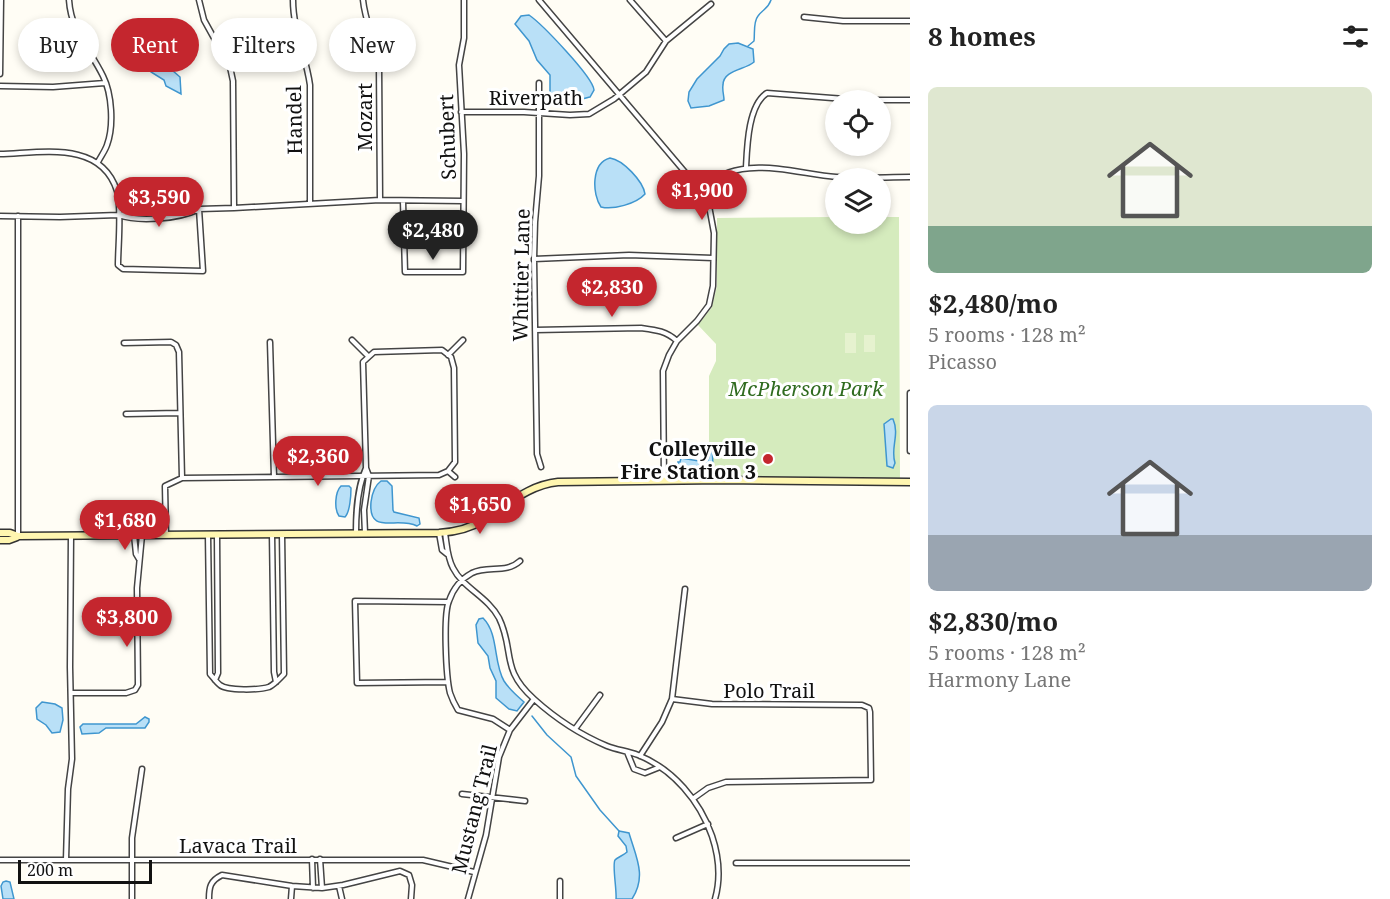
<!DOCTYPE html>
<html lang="en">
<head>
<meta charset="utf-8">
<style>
	body { margin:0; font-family:"Noto Serif",serif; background:#f6f6f6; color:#222; height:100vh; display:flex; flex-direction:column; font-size:22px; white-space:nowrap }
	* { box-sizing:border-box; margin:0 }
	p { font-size:20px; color:#767676 }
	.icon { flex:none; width:33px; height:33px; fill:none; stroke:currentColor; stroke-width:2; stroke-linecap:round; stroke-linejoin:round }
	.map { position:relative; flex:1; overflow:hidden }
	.side { display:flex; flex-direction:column; background:#fff; width:480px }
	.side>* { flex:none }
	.top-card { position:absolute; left:18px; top:18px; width:570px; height:54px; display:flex; gap:12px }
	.controls { position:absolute; left:825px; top:90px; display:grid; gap:12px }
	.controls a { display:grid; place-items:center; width:66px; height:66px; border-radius:50%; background:#fff; box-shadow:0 3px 9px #0003; font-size:30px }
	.scale { position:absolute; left:18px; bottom:15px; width:134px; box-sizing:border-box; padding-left:6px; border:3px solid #111; border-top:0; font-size:16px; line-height:21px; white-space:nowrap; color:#111; -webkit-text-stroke:4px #fff; paint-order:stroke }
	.price { position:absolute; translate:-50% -51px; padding:0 14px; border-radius:21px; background:#c4262e; color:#fff; font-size:20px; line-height:39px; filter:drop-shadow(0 2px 3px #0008) }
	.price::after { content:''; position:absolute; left:50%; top:36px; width:18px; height:14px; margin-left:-9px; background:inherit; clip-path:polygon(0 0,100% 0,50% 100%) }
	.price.selected { background:#222; color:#fff }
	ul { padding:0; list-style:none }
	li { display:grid; align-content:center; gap:12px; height:318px; padding:0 18px }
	li span { display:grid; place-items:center; height:186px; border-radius:9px; color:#555 }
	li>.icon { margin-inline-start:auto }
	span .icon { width:108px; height:108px; fill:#fffc; stroke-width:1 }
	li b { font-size:26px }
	h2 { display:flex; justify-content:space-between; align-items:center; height:72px; padding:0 18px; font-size:26px }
	.chip { padding:0 21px; border-radius:27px; background:#fff; box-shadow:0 3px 9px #0003; font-size:21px; line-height:54px }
	.chip.selected { background:#c4262e; color:#fff }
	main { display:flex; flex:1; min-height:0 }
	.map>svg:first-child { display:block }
	.green { fill:#d5ebbd }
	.pitch { fill:#e6f2cf }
	.water { fill:#b9e0f7; stroke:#3f96cf; stroke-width:1.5 }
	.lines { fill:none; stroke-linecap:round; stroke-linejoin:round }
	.stream { stroke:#3f96cf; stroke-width:1.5 }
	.minor-casing { stroke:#444; stroke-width:7 }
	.secondary-casing { stroke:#333; stroke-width:9 }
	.minor { stroke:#fff; stroke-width:4 }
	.secondary { stroke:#fff6b0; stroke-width:6 }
	.poi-dot { fill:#c4262e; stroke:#fff; stroke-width:2 }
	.labels { text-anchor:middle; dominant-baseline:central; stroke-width:6; stroke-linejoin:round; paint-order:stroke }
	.street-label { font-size:20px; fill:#111; stroke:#fff }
	.park-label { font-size:20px; font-style:italic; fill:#2f6b1f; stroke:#fff }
	.poi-label { font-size:20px; font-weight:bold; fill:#111; stroke:#fff; text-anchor:end }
</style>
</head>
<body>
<main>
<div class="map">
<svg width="910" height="899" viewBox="0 0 910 899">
	<rect width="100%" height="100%" fill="#fffdf5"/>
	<path class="green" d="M835 217 836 224H880L881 217H899L900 482 709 480V376L716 361V344L698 325 712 307 717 286V218Z"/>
	<path class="pitch" d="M845 333H856V353H845Z
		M864 335H875V352H864Z"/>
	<path class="water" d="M529 15C542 24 593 77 594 90L590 97C578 100 562 105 550 98V75L537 60 529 41 515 24 521 16Z
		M738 43 753 49 754 62C745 70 723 70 723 85 722 90 724 95 724 100L709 106 691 108 688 101 689 92 697 79 720 56 724 49 729 44Z
		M153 49 165 52 172 70 180 77 181 94 166 86 164 80 151 72 146 60 148 51Z
		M610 158C623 160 643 181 645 194 636 204 613 210 601 207 592 194 591 163 610 158Z
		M891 419H893C900 435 890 448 895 463L893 468 887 466 884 424Z
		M712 447 713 465 711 469H683L679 466 678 462H680L681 458 699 461 708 460Z
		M381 481H387L392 486 393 510 394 512 419 518 420 524 417 526C397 516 368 536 371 502 372 494 374 486 381 481Z
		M341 486H349L351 488C351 495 350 512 345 517L339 516C334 509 335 492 341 486Z
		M483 618C499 634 493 662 504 681 509 689 517 696 524 702L517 711 509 709 496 698V681L490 668 488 656 478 643 476 625 479 619Z
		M42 702 55 704 62 708 63 720 60 732 52 733 46 725 37 719 36 708Z
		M145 717 149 719V722L145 728H106L99 733 82 734 80 727 83 724H136Z
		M619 831 629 833C636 857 647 876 632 899H616C617 891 612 864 615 860 618 857 624 855 627 852L626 846 618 836Z
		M6 881 10 882 14 899H3L1 886 3 882Z"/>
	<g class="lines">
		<path class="stream" d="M748 46 754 41C755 33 753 22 758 16 763 9 768 9 771 0
			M532 716 547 735 571 757 576 776 600 810 619 831"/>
		<g class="minor-casing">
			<path id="minor" d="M69 0C71 32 90 49 103 76 112 94 114 126 107 145 105 151 101 156 98 162
				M199 0 204 20 230 67 233 81 234 208
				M293 0C293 30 306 56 310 85V204
				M363 0C365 22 376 43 379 65L380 200
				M539 0 701 191 709 206 714 233 713 286 709 305 697 321 677 341 669 355 663 371 664 481
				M630 0 666 41
				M804 17 843 21H910
				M0 74 1 0
				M539 83V176L535 222 534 259 537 454 541 467
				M0 86 53 87 105 83
				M461 112H524L570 115 589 114 614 99 646 72 666 41 711 4
				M0 154C42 153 101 140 117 191 122 208 118 246 118 265L123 269 203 271 199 209
				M746 168C747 147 748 105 767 93L858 100H910
				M701 191C735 152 791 173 836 177 860 179 886 177 910 177
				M403 201 405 272H463L464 154 459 65 464 38V0
				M119 215C138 222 178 219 197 210
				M0 216 60 217 118 215 180 207 199 209 234 208 380 200 463 201
				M18 216V536
				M534 259 629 255 713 258
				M535 330 641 328C656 330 666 331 677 341
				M352 340 368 356
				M270 342 274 477
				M124 343 171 342 176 345 179 352 182 478
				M448 355 463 340
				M910 393V451
				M126 414 180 413
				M366 468 363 362 374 352 442 350 451 357 454 368 455 462 448 471
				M448 471 455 477
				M356 533C356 512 357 488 366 468L369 476 364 510 365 533
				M439 533 442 550 447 554
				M445 533C447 545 447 557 453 568 463 588 488 597 499 618 515 651 500 669 534 699 555 718 581 735 607 746 617 750 628 751 638 755 673 769 700 801 712 836 719 857 721 878 715 899
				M272 534 274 672 276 682
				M134 535 136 554 139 559
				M166 535 165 486 182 478 439 475 448 471
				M208 535 210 674C213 677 216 682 220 685 227 691 260 690 269 687 275 684 279 679 284 674L282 534
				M448 602 355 601 357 683 448 682
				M215 680 218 673 217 535
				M71 693H126L135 690 138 685 137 588 142 535
				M672 699 712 704 862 705 869 708 870 712 871 780 726 782 708 788 694 798
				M575 729 600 695
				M510 730 493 719 458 710C455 705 452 699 450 693 446 677 443 615 449 601 453 589 461 579 472 573 488 565 506 574 520 561
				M627 752 634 769 645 773 660 767
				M640 756 662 722 672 699 685 589
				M462 794 525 801
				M676 838 708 824
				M312 859 313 888
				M320 859 322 888
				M0 860H423L474 872
				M66 860 68 789 72 759 70 667 71 536
				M736 863H910
				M560 881V899
				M339 886 342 899
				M132 899V838L142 769
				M209 899C209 887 210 881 222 875L292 886 322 888 343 885 400 871 409 875 412 885 411 899
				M291 899 292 886
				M468 899 486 835 499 757 510 730 534 699"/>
		</g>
		<g class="secondary-casing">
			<path id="secondary" d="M0 533H10L18 536 439 533C454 532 471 528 483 520 508 505 528 485 558 482L723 480 910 482
				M0 540H9L17 537"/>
		</g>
		<use href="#minor" class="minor"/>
		<use href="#secondary" class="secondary"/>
	</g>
	<circle class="poi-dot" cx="768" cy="459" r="6"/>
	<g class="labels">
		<g class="street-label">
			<text x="536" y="97">Riverpath</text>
			<text transform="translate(364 117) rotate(-90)">Mozart</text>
			<text transform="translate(294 120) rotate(-91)">Handel</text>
			<text transform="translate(447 137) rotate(-92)">Schubert</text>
			<text transform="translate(521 275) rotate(-89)">Whittier Lane</text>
			<text x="769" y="690">Polo Trail</text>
			<text transform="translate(474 809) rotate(-76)">Mustang Trail</text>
			<text x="238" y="845">Lavaca Trail</text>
		</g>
		<g class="park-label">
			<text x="806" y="388">McPherson Park</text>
		</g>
		<g class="poi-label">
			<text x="756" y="448">Colleyville<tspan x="756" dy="23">Fire Station 3</tspan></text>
		</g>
	</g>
</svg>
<div class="controls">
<a><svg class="icon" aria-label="locate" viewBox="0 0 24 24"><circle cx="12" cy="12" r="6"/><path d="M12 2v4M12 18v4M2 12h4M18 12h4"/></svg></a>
<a><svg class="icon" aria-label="layers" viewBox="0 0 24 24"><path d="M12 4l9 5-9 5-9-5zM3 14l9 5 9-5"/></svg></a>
</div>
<div class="scale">200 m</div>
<b class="price" style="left:702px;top:221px">$1,900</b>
<b class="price" style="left:159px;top:228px">$3,590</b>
<b class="price selected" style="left:433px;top:261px">$2,480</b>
<b class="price" style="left:612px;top:318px">$2,830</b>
<b class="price" style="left:318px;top:487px">$2,360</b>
<b class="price" style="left:480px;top:535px">$1,650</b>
<b class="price" style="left:125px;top:551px">$1,680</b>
<b class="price" style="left:127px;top:648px">$3,800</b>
<div class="top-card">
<a class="chip">Buy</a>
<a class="chip selected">Rent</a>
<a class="chip">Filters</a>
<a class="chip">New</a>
</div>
</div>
<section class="side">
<h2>8 homes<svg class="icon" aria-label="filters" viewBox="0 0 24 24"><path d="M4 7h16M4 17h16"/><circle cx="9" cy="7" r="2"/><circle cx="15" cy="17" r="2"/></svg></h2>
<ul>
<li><span style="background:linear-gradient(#dfe7d0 75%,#7fa58c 0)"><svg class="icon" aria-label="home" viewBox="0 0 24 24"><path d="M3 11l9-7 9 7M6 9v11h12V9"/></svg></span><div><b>$2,480/mo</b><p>5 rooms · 128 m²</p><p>Picasso</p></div></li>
<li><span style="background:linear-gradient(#c9d6e8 70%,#9aa5b1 0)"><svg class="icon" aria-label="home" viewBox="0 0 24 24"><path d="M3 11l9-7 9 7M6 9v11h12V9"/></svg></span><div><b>$2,830/mo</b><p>5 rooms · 128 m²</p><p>Harmony Lane</p></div></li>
</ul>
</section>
</main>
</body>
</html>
